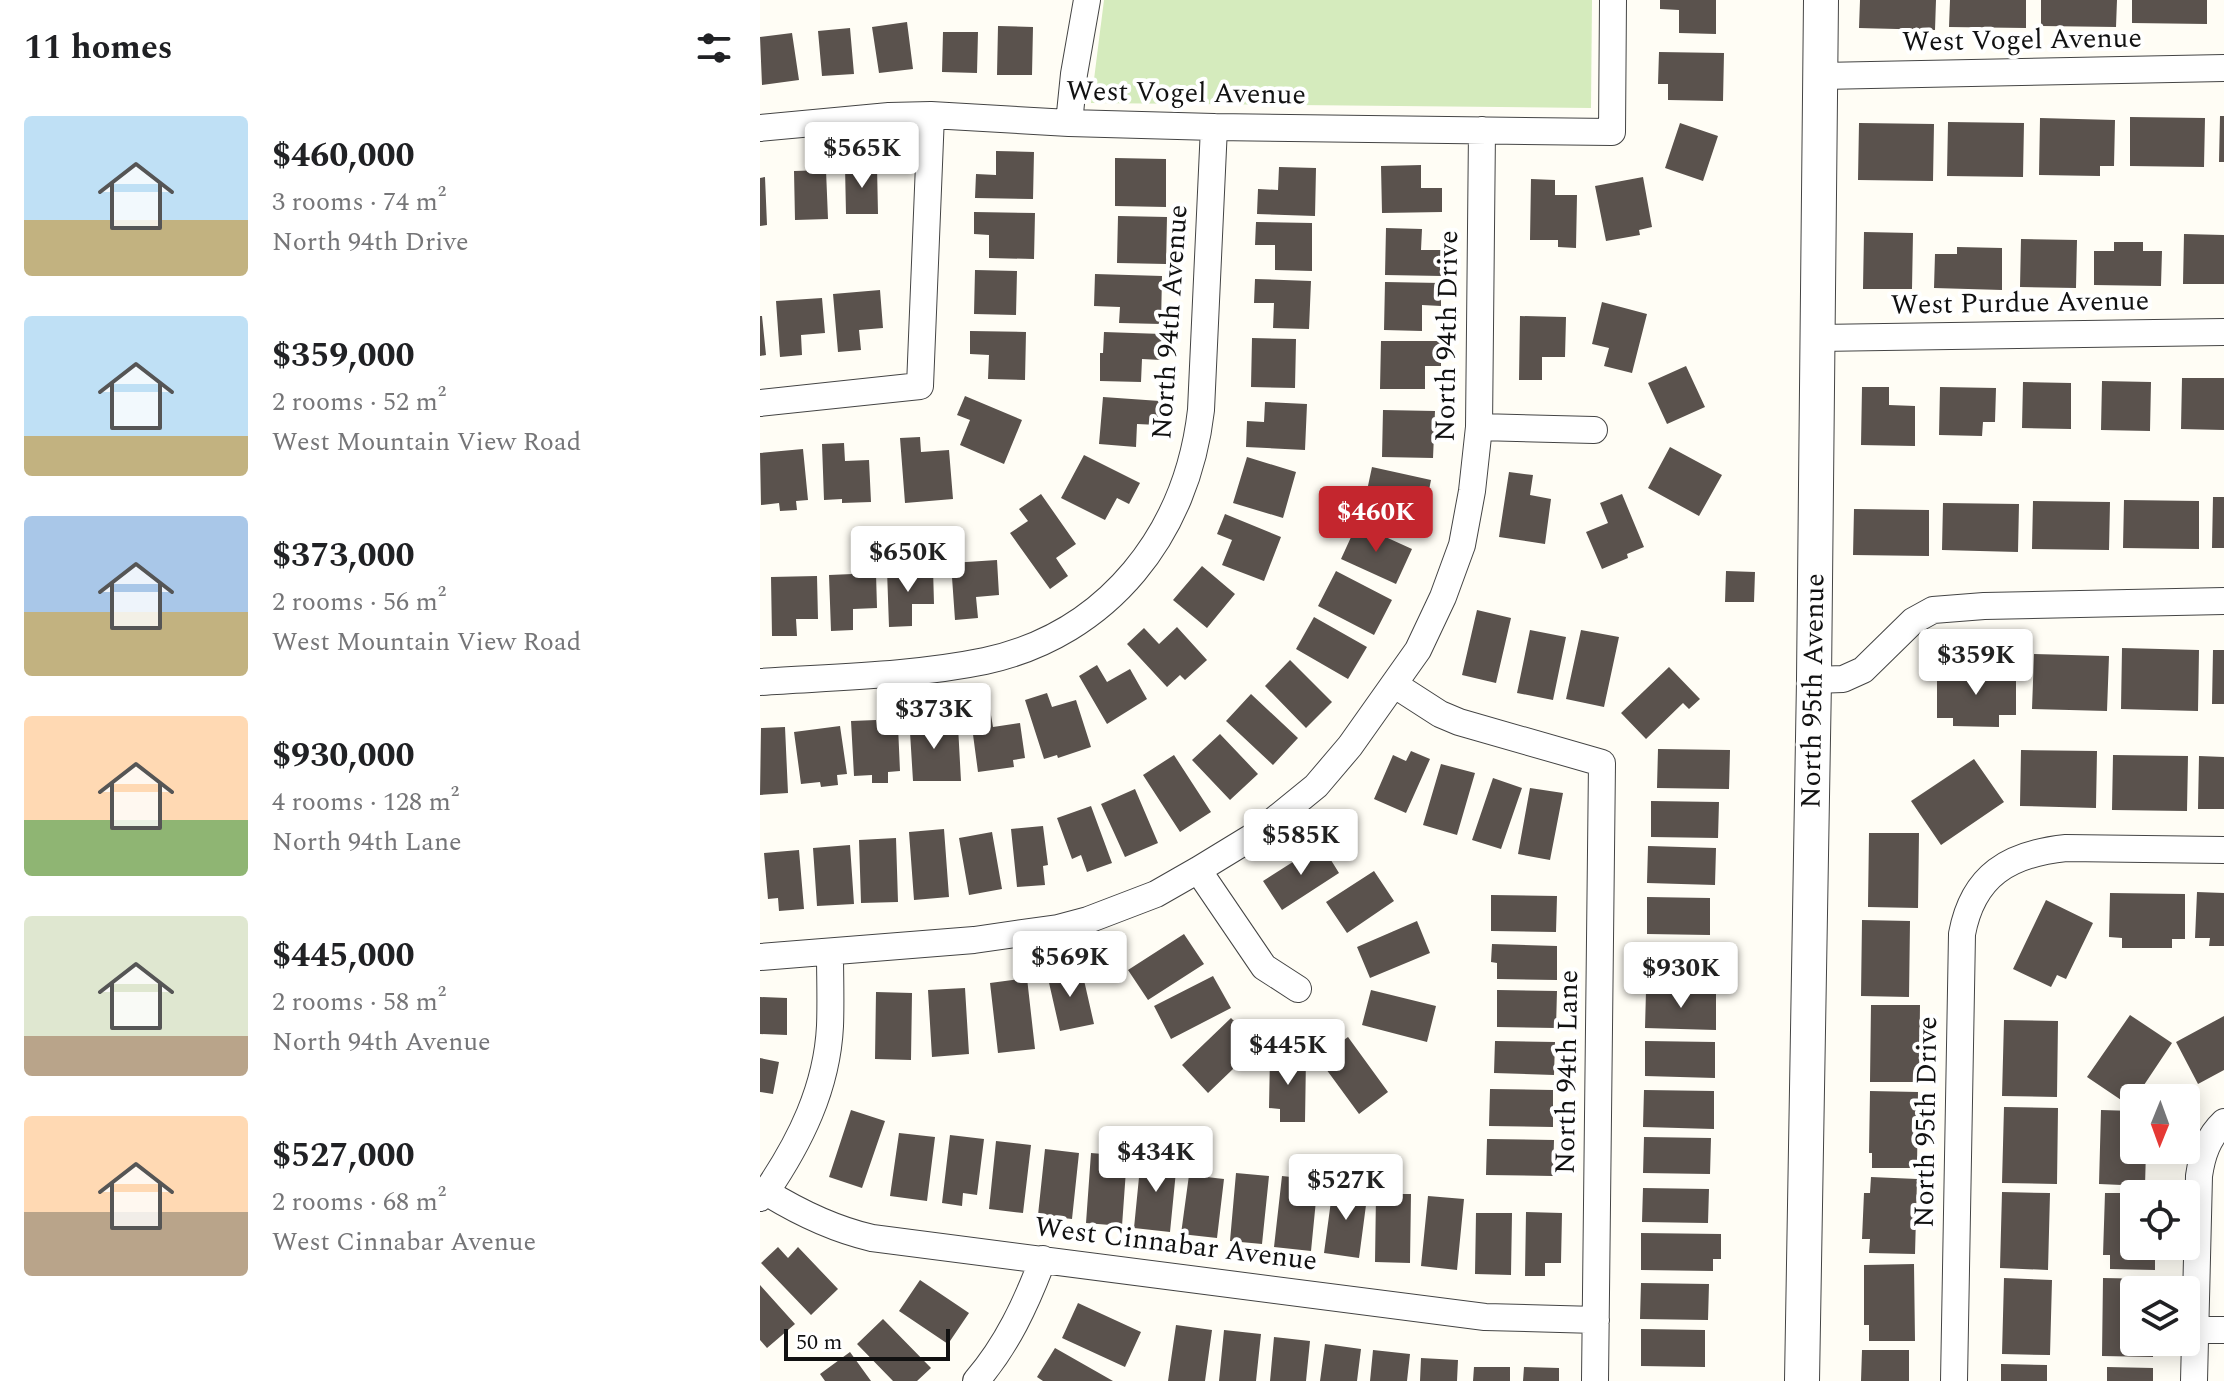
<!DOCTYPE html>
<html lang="en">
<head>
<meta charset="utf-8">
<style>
	body { margin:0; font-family:Spectral,serif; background:#f6f6f6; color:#202124; height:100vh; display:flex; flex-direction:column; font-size:30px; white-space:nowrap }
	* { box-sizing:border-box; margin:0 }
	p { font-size:26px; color:#757577 }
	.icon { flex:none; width:44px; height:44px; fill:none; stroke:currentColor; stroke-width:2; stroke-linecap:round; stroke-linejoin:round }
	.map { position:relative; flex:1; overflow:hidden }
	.side { display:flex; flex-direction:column; background:#fff; width:760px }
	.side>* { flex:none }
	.needle { width:52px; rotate:181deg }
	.buttons { position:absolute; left:1360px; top:1084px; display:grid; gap:16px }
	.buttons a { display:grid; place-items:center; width:80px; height:80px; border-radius:8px; background:#fff; box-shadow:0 4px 20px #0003; font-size:40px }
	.scale { position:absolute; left:24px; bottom:20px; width:166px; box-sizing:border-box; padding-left:8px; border:4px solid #111; border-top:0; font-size:22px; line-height:28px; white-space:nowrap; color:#111; -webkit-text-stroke:6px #fff; paint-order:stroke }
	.price { position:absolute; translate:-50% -68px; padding:0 18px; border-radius:8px; background:#fff; color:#222; font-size:26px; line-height:52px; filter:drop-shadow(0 2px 4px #0008) }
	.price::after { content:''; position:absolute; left:50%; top:48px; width:24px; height:18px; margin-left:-12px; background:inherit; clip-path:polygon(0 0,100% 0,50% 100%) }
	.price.current { background:#c4262e; color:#fff }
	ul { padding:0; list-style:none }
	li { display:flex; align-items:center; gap:24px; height:200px; padding:0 24px }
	li span { display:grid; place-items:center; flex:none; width:224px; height:160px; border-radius:8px; color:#555 }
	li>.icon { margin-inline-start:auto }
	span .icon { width:96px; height:96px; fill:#fffc; stroke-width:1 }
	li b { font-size:34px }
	h2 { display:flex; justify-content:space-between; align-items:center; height:96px; padding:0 24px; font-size:34px }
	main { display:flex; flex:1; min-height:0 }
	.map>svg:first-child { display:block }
	.green { fill:#d5ebbd }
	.building { fill:#5a524d }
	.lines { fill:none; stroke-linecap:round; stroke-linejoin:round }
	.minor-casing { stroke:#444; stroke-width:28 }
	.tertiary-casing { stroke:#444; stroke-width:36 }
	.minor { stroke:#fff; stroke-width:26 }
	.tertiary { stroke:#fff; stroke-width:34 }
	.labels { text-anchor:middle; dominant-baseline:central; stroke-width:8; stroke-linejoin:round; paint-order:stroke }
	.street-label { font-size:28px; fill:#111; stroke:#fff }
</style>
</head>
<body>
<main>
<section class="side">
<h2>11 homes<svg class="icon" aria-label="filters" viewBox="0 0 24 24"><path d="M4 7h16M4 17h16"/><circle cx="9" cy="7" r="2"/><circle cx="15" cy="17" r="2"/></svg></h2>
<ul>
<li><span style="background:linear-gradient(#bfe0f5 65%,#c2b280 0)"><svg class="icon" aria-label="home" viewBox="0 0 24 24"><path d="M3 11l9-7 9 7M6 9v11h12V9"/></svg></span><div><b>$460,000</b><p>3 rooms · 74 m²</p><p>North 94th Drive</p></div></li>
<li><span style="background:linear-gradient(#bfe0f5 75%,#c2b280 0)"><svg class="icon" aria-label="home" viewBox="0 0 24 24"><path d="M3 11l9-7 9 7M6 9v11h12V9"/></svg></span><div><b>$359,000</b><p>2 rooms · 52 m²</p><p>West Mountain View Road</p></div></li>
<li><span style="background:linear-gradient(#a9c7e8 60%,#c2b280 0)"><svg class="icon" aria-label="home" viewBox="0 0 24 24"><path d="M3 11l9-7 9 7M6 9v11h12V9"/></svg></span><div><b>$373,000</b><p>2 rooms · 56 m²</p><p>West Mountain View Road</p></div></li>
<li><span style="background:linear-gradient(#ffd9b3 65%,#8fb573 0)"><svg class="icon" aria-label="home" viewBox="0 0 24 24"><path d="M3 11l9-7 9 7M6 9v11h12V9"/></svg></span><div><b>$930,000</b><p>4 rooms · 128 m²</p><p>North 94th Lane</p></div></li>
<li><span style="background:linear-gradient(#dfe7d0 75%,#b9a48a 0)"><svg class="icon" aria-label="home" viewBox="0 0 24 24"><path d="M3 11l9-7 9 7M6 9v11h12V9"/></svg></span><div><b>$445,000</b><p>2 rooms · 58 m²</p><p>North 94th Avenue</p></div></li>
<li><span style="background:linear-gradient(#ffd9b3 60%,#b9a48a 0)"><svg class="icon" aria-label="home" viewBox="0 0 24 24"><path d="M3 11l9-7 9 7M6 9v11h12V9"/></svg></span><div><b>$527,000</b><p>2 rooms · 68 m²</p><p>West Cinnabar Avenue</p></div></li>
</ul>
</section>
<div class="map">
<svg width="1464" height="1381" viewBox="0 0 1464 1381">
	<rect width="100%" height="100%" fill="#fffdf5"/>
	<path class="green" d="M344 0H832L831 108 331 103Z"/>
	<path class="building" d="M900 0H956V34L919 33V10L900 9Z
		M1100 0H1176L1175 30 1099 28Z
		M1190 0H1266V28L1189 27Z
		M1281 0H1357L1356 27 1281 26Z
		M1372 0H1447V24L1372 23Z
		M147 22 153 69 119 73 112 27Z
		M238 26 273 27 272 75H237Z
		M90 28 94 74 62 76 58 31Z
		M183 32H218L217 73 182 72Z
		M32 33 39 80 2 85 0 37Z
		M899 52 964 53 963 101 908 100V84H898Z
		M1460 116H1464V162H1459Z
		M1370 117 1445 118 1444 167 1370 166Z
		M1280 118 1355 120 1354 166H1340V176L1279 175Z
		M1188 122 1264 123 1263 177 1187 176Z
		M920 123 958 136 943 181 905 168Z
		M1099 123 1174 124 1173 181 1098 180Z
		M236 151 274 152 273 199 215 198 216 174 236 175Z
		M355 158 406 159V207L355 206Z
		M661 165V188H682V212L622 213 621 166Z
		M85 166H117L118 214H86Z
		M519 167 556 168 555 216 497 214 498 189 518 190Z
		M66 170 68 219 35 220 34 171Z
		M5 177 7 225 0 226V178Z
		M883 177 892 227 879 230 880 235 846 241 835 186Z
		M771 179 795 180V195H817L816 248 798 247V240H770Z
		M214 212 275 213 274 259 229 258V235L214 234Z
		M358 216 407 217 406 264 357 263Z
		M496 222 552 223V271L515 270V245H495Z
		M626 228 662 229 661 250H682V276L625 275Z
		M1104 232 1153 233 1152 289H1103Z
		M1424 234 1464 235V284H1423Z
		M1261 239 1317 240 1316 288 1260 287Z
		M1354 242H1383V251H1402L1401 286 1334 285V251H1354Z
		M1197 247 1242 248V290L1174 288 1175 254H1197Z
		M215 270 257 271 256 315 214 314Z
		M335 274 402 276 401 324 359 323 360 307 334 306Z
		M495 279 551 281 549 329 513 328 514 303H494Z
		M625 282 681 283V306L662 305V331L624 330Z
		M120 290 123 328 99 330 101 350 78 352 73 294Z
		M62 298 65 333 41 335 42 355 20 357 16 301Z
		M842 302 887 314 872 373 844 366 849 348 832 344Z
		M0 316H2L6 355 0 356Z
		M760 316 806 317 805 357H782V380H759Z
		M210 331 266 332 265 380 228 379 229 355 210 354Z
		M344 332 402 334 401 360 382 359 381 382 340 381V353H343Z
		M492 338 536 339 535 388 491 387Z
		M621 341H681V366H665V389H620Z
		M926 366 945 407 907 424 888 383Z
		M1422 378H1464V430L1421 429Z
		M1342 381 1391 382 1390 431 1341 430Z
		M1263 382 1311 383V429L1262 428Z
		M1102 387H1129V405L1155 406V446L1101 445Z
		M1180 387 1236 388 1235 422H1223L1222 436 1179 435Z
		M205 396 262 420 244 464 200 445 210 420 197 415Z
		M343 397 400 401 398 425 377 424 376 447 339 444Z
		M505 402 547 404 545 450 486 447 487 421 504 422Z
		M623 410 675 411 673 458 622 457Z
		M160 437 161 452 189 450 193 499 145 503 140 438Z
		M84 443 85 461 109 460 111 502 82 503V499L64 500 62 444Z
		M910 447 962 475 939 516 888 488Z
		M43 449 48 500 36 501 37 510 20 511 19 503 1 505 0 453Z
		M324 455 380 483 369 504 357 498 345 520 301 498Z
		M487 457 536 472 523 518 473 503Z
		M612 467 671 480 666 505 650 502 645 523 602 514Z
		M749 472 773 475 770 495 791 499 785 544 739 537Z
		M281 494 316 544 296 558 308 576 290 589 250 533 268 521 259 509Z
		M862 494 884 547 867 554 868 558 842 569 826 532 848 523 840 503Z
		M1453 497H1464V548H1452Z
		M1364 500 1439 501V549L1363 548Z
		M1273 501 1350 502 1349 550 1272 549Z
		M1183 503 1259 504 1258 552 1182 550Z
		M1094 509 1169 510V556L1093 555Z
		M465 514 521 537 504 581 462 565 472 540 457 534Z
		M597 524 652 549 636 584 581 559Z
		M237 560 239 595 216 597 218 618 195 620 191 563Z
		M442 566 475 594 447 628 413 600Z
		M173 568 174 604H152V626L129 627 127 570Z
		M576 571 632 600 614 635 558 606Z
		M966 571 995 572 994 602H965Z
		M116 573 117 608 93 609V630L71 631 69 575Z
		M57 576 58 619H36L37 636H12L11 577Z
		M717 610 751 618 736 683 702 675Z
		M554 617 607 647 588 679 536 649Z
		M417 627 447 660 425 680 420 675 407 687 367 644 384 628 399 644Z
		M770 630 806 637 793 700 757 693Z
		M821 630 859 637 844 707 806 699Z
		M1362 648 1439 650 1438 711 1361 709Z
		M1453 650H1464V704H1452Z
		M1274 654 1349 656 1347 711 1272 709Z
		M530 660 572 702 546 728 505 686Z
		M337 665 347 682 370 669 387 699 347 724 319 676Z
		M909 667 940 699 929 709 923 703 886 739 861 713Z
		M1177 671H1256V715H1239V727L1193 726V718H1177Z
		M287 693 292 707 316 700 331 747 298 758 297 755 284 759 265 700Z
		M491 694 538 738 513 765 466 721Z
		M230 709 233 727 260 723 265 758 253 760 254 767 218 772 210 712Z
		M171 714 172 728 198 726 201 781H153L149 716Z
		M116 720 117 727 138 726 140 771 128 772V783H112V775L94 776 91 721Z
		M80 726 87 774 77 775 78 785 61 787 60 782 41 784 34 732Z
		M25 727 28 793 0 795 1 728Z
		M460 734 498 774 470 800 432 760Z
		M898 749 970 750 969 789 897 788Z
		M1261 750 1337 751 1336 808 1260 806Z
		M651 751 670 759 646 813 614 799 633 755 646 761Z
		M414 755 451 812 420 832 383 775Z
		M1353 755 1428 756 1427 811 1352 810Z
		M1439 756 1464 757V809H1438Z
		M1214 759 1244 802 1181 845 1151 801Z
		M681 764 715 773 697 835 663 825Z
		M733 778 762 788 741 849 712 840Z
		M770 788 803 793 790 860 758 854Z
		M375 789 398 843 365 857 341 804Z
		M891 801 959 802 958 838 891 837Z
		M331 806 352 863 327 872 321 855 312 859 297 818Z
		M283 826 288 865 283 866 285 885 257 887 251 829Z
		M184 829 189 897 154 900 149 832Z
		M232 832 242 889 209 895 199 838Z
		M1109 833H1159L1158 908 1108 907Z
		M136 838 138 902 101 903 99 840Z
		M561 844 579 873 522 910 503 881Z
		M90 845 94 904 57 906 53 848Z
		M888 846 956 848 955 885 887 883Z
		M39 850 44 909 19 911 18 898 8 899 4 853Z
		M614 871 634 901 587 933 566 902Z
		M1437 892 1464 893V946H1449L1450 938H1435Z
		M1350 893 1425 894V939H1412V948H1362V938L1349 937Z
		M731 895 797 896 796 932 731 931Z
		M887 897 950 898V935L887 934Z
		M1286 900 1333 923 1306 979 1297 975 1291 987 1253 969Z
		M1102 920 1150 921 1149 997 1101 996Z
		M657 921 670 953 610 978 597 947Z
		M424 934 444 964 388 1000 368 970Z
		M732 944 797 946V980L737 979V963L731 962Z
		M888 945 946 946V983L887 982Z
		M321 967 334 1024 300 1031 287 974Z
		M453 976 471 1008 411 1039 394 1006Z
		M267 978 275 1049 238 1053 230 983Z
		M205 988 209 1054 172 1057 168 990Z
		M611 990 676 1006 667 1042 602 1025Z
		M737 990 797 991 796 1028 737 1027Z
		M886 991 956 992V1030L885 1028Z
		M116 992 152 993 151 1060 115 1059Z
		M0 997 27 998V1035L0 1034Z
		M1111 1005H1160L1159 1082H1110Z
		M1370 1015 1412 1043 1370 1106 1327 1077Z
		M1464 1016V1070L1438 1084 1416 1042Z
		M471 1018 498 1045 448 1093 422 1065Z
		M1244 1020 1298 1021 1297 1097 1242 1096Z
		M588 1037 628 1092 599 1114 558 1058Z
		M735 1041 795 1042 794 1075 734 1073Z
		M885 1041 955 1042V1078L885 1076Z
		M510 1055 546 1056 545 1122H520V1109L509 1108Z
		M0 1058 19 1062 13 1094 0 1092Z
		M730 1089 793 1090V1127L729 1126Z
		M884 1090 954 1091V1129L883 1127Z
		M1110 1091 1158 1092 1157 1168H1112V1153H1109Z
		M1244 1107 1298 1108 1297 1184 1242 1183Z
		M91 1110 125 1121 102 1188 69 1177Z
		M1341 1110 1374 1111V1150H1386L1385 1186 1339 1184Z
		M139 1133 175 1137 167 1201 130 1196Z
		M190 1135 224 1139 217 1195 203 1193 202 1206 182 1203Z
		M884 1137 951 1138 950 1174 883 1173Z
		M727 1139 794 1140 793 1176 726 1175Z
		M236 1141 271 1145 263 1213 229 1209Z
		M285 1149 319 1153 312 1219 278 1215Z
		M331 1153 367 1156 362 1226 326 1223Z
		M381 1157 417 1161 410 1232 374 1228Z
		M476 1173 509 1176 502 1244 470 1241Z
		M429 1175 464 1179 457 1238 421 1234Z
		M522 1176 558 1180 551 1251 514 1247Z
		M1111 1177 1157 1179 1155 1254 1109 1253 1110 1239H1102L1104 1193H1110Z
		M573 1186 608 1190 599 1258 564 1253Z
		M883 1188 949 1189 948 1223 882 1222Z
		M1242 1192 1290 1193 1288 1270 1240 1268Z
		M1345 1193H1374V1246H1395V1270L1350 1269V1255H1343Z
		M616 1194H651L650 1263 615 1262Z
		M668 1196 704 1199 697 1270 661 1266Z
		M766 1212 802 1213 801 1263H785V1276H765Z
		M716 1213H752L751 1275 715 1274Z
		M881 1233 961 1234V1259H953V1271L881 1270Z
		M18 1247 28 1258 38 1247 78 1289 51 1315 1 1263Z
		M1154 1264 1155 1341H1109V1325H1104V1265Z
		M1244 1278 1292 1280 1290 1355 1242 1354Z
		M1343 1278 1395 1279 1394 1290H1374V1342H1393V1357L1342 1356Z
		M160 1280 209 1313 188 1344 139 1311Z
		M881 1283 949 1284 948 1320 880 1319Z
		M0 1285 35 1324 7 1348 0 1340Z
		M318 1303 381 1332 365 1367 302 1338Z
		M123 1319 171 1368 157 1381H133L97 1344Z
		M416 1325 452 1330 445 1381H408Z
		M881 1329 945 1330V1367L881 1366Z
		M464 1330 501 1334 496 1381H459Z
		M514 1337 550 1341 546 1381H510Z
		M565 1344 601 1349 597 1381H560Z
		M295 1348 353 1381H283L277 1377Z
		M613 1350 650 1354 647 1381H610Z
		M1102 1350H1149V1381H1101Z
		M90 1352 111 1381H65L60 1374Z
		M661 1358 698 1360 697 1381H660Z
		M1241 1364 1287 1365V1381H1241Z
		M714 1367H750V1381H713Z
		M764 1367 799 1368V1381H763Z
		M1347 1367 1393 1368V1381H1347Z"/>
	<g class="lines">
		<g class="minor-casing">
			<path id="minor" d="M1061 76 1464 68
				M309 123 314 74 327 0
				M0 128 129 116 171 115 309 123 454 127 852 132 853 0
				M1058 338 1464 332
				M0 403 160 386 171 115
				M719 427 834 430
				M1054 680 1083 679 1103 670 1153 621 1173 610 1224 606 1464 601
				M0 682C74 677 152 676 225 661 349 634 427 533 441 410L454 127
				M635 685 680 714 699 722 842 763 835 1381
				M438 870 504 967 538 989
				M0 957 214 940 298 928 328 920 396 894 438 870 497 834 556 786 590 746 658 650 683 597 702 545 712 491 719 427 722 130
				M6 1192C40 1142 67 1088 70 1026 71 1001 70 976 70 952
				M0 1198 6 1192C40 1213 73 1229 112 1238L725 1317 836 1320
				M1435 1330H1464
				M216 1381C247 1345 266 1304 283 1259
				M1194 1381 1202 934C1213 875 1249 854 1306 848L1464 850
				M1434 1381 1439 1176C1442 1155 1448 1137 1464 1122"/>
		</g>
		<g class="tertiary-casing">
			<path id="tertiary" d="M1042 1381 1054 680 1061 0"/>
		</g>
		<use href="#minor" class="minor"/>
		<use href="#tertiary" class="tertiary"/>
	</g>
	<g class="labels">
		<g class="street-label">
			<text transform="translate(1262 40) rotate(-1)">West Vogel Avenue</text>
			<text transform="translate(426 93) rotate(1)">West Vogel Avenue</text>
			<text transform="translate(1260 303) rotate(-1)">West Purdue Avenue</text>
			<text transform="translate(410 322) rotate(-86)">North 94th Avenue</text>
			<text transform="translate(687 336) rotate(-89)">North 94th Drive</text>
			<text transform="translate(1053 691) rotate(-89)">North 95th Avenue</text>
			<text transform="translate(807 1072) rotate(-89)">North 94th Lane</text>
			<text transform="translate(1166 1122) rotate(-89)">North 95th Drive</text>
			<text transform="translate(416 1244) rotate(7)">West Cinnabar Avenue</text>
		</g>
	</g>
</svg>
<div class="buttons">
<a><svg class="needle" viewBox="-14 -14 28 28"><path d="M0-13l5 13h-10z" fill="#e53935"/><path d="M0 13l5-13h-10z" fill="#757577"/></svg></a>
<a><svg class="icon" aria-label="locate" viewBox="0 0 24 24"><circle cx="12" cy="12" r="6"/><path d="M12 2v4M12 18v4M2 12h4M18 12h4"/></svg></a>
<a><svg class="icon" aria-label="layers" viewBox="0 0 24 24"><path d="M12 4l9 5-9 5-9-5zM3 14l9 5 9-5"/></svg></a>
</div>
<div class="scale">50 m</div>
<b class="price" style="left:102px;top:190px">$565K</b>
<b class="price current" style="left:616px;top:554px">$460K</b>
<b class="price" style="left:148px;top:594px">$650K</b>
<b class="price" style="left:1216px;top:697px">$359K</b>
<b class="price" style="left:174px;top:751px">$373K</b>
<b class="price" style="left:541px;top:877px">$585K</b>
<b class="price" style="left:310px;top:999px">$569K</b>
<b class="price" style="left:921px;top:1010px">$930K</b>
<b class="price" style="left:528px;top:1087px">$445K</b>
<b class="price" style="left:396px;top:1194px">$434K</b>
<b class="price" style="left:586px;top:1222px">$527K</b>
</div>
</main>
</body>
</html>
